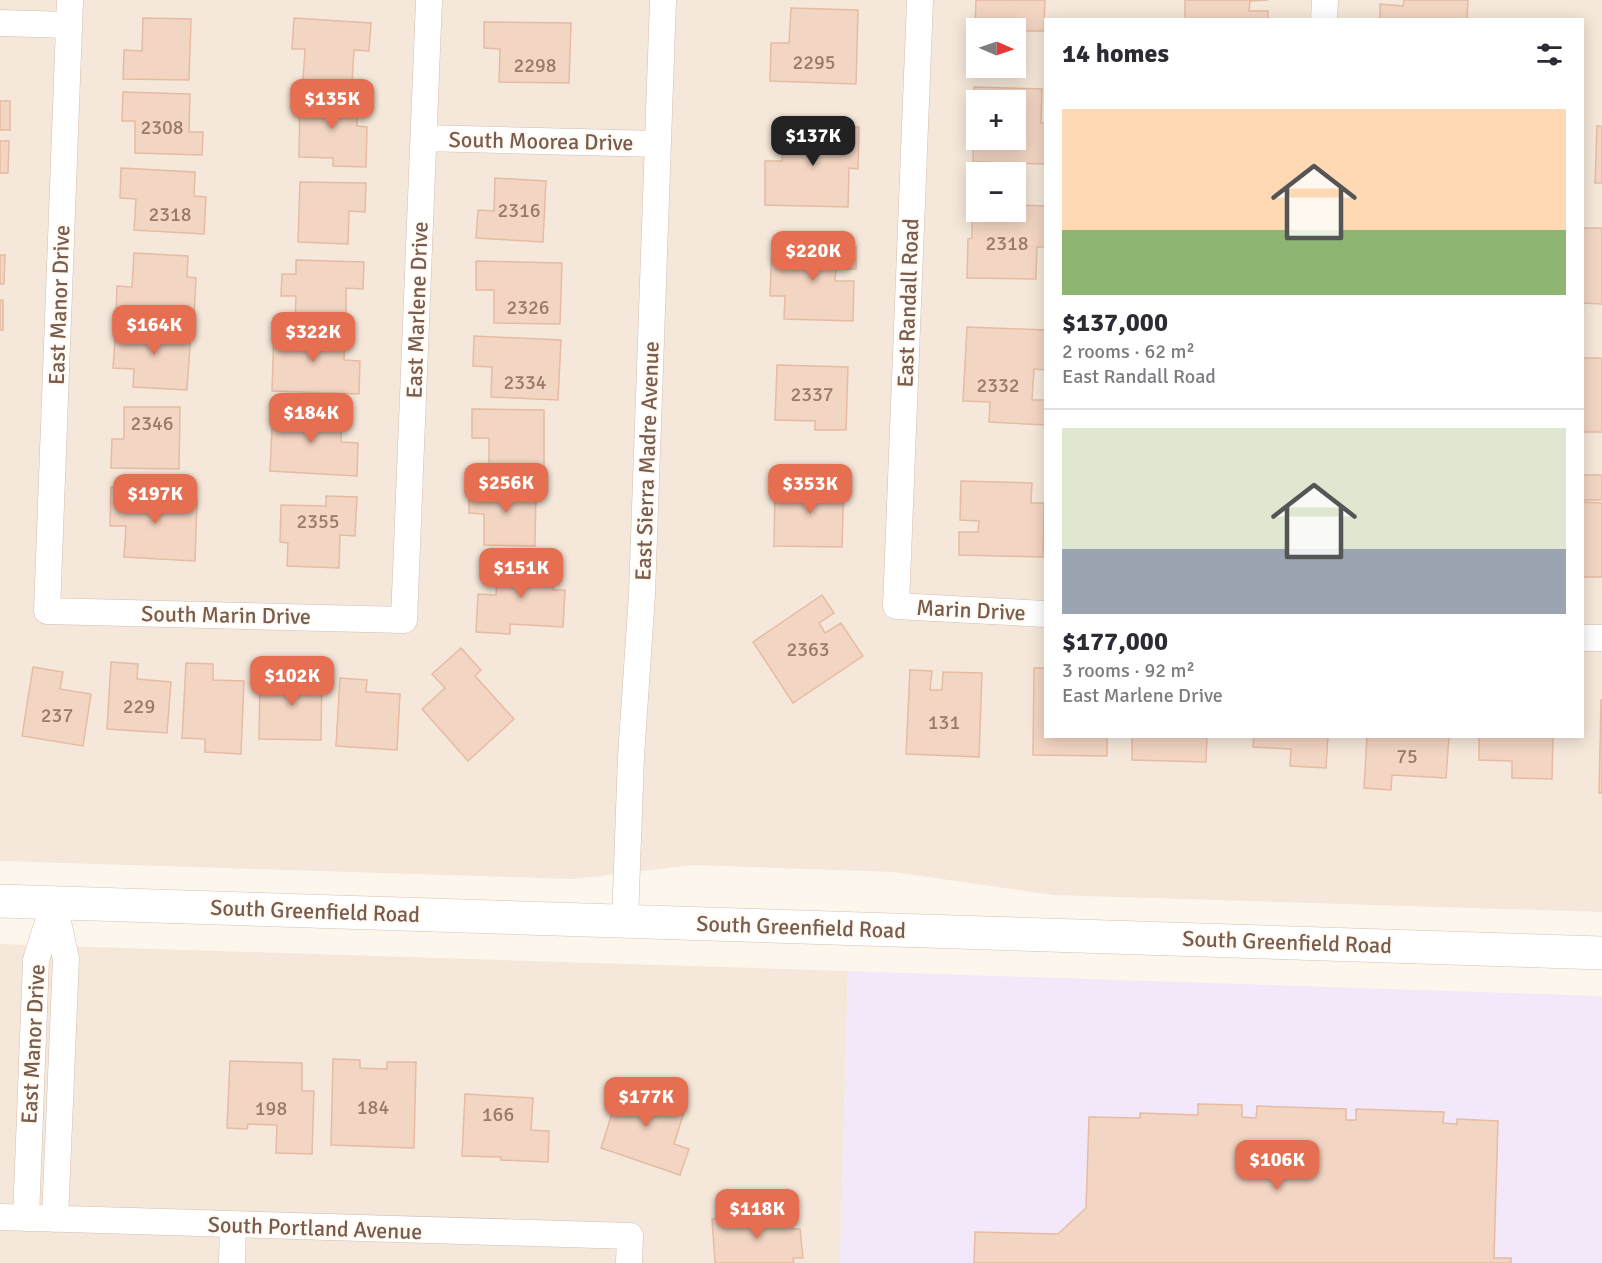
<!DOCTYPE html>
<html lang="en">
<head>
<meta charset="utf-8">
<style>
	body { margin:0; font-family:Signika,sans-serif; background:#f2f2f3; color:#2b2b33; height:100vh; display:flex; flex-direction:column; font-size:22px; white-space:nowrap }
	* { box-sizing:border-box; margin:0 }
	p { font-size:20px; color:#7c7c81 }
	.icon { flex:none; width:33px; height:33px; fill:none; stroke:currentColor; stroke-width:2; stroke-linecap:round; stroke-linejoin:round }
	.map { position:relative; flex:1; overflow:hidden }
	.drawer { position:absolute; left:1044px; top:18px; width:540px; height:720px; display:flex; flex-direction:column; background:#fff; border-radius:0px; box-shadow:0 3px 15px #0003 }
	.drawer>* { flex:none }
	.needle { width:39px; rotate:92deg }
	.controls { position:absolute; left:966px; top:18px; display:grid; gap:12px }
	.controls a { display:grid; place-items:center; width:60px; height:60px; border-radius:0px; background:#fff; box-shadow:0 3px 15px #0003; font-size:30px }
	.price { position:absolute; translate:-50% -51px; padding:0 14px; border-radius:12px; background:#e76f51; color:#fff; font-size:20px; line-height:39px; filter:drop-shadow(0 2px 3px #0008) }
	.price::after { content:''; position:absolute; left:50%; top:36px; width:18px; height:14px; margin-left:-9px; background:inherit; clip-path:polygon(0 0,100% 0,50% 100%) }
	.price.current { background:#222; color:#fff }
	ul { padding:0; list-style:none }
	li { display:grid; align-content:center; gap:12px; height:318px; padding:0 18px }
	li+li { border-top:2px solid #e1e1e2 }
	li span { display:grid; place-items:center; height:186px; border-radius:0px; color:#555 }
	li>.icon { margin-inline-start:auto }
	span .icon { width:108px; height:108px; fill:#fffc; stroke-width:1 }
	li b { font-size:26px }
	h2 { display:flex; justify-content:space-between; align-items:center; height:72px; padding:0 18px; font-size:26px }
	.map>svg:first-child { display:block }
	.residential { fill:#f5e8da; fill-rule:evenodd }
	.education { fill:#f3e8fa }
	.building { fill:#f3d5c3; stroke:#e6bba3; stroke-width:1.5; fill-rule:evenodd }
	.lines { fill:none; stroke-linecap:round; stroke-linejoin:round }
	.minor-casing { stroke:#d1beb0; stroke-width:27 }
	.secondary-casing { stroke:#d6c0b0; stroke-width:34 }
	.minor { stroke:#fff; stroke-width:26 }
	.secondary { stroke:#fff; stroke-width:33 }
	.labels { text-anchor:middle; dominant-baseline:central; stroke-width:4.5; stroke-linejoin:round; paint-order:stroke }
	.number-label { font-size:20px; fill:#987a6a }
	.street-label { font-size:22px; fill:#7a5c4d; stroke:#fffaf3 }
</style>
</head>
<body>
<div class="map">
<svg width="1602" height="1263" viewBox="0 0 1602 1263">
	<rect width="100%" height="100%" fill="#fdf6ec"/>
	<path class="residential" d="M0 0H1602V912L1053 895 893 872 694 865 573 879 0 861ZM1046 20H1582V736H1046ZM976 28H1016V68H976ZM976 100H1016V140H976ZM976 172H1016V212H976Z
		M0 944 848 971 840 1263H0Z"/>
	<path class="education" d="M848 971 1602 996V1263H840Z"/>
	<path class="building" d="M976 0H1045L1044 31H1016V28H976L975 30Z
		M1185 0H1268L1250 1 1249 11H1268V20H1185Z
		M1404 0H1468L1467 20H1380V4L1403 6Z
		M791 8 858 10 856 84 770 81 771 43H789Z
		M143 18 191 19 189 80 123 79 124 50 142 51Z
		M294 18 371 23 369 51 354 50 352 84 303 81 305 49H292Z
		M484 22 571 23 569 83 499 82 500 49 484 48Z
		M974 87 1042 89 1041 123H1046V164L973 162ZM976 100H1016V140H976Z
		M123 92 190 94 189 132H203L202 155 135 153V121H122Z
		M300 95 357 97V126L367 127 366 167 333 166V158L299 157Z
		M0 101H10V130H0Z
		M783 126 859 127 858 169 849 168 848 207 765 205V161H782Z
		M1597 126H1602V183H1595Z
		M0 141H9L8 173H0Z
		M121 168 195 172 194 196 206 197 204 234 134 230 136 199 120 198Z
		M495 178 546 181 543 242 476 238 478 210 494 211Z
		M300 182 366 183 365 212 349 211 348 244 298 242Z
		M972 205H976V212H1016V205L1046 206V247H1037L1036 279 967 278 968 239 972 238Z
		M1583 228H1602V304L1582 303Z
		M772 245 856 247V269H836L835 281H854L853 321 784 319 785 296H770Z
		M134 253 188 256 187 277 196 278 194 318 116 313 117 286 132 287Z
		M0 255H5L4 284H0Z
		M296 260 364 262 363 289 346 288V322L295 321 296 296H281L282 274H296Z
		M476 261 562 263 560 324 494 323V290H476Z
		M0 300H3V330H0Z
		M116 325 191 330 187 390 133 387 134 369 113 368Z
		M967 327 1046 330V370L1034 369 1032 400H1046V425L989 422 990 402 963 401Z
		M274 330 345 332 344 360 360 361 359 394 272 391Z
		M474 336 561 340 558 400 491 397 492 367 473 366Z
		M1582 358H1602V432H1582Z
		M777 365 848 367 846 430H815V421L775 420Z
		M124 407H180L179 469 111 468 112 439H124Z
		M273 408 342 412 341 442 358 443 357 476 270 471Z
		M472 409 544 410V471H489V438H472Z
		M1582 475H1602V500H1582Z
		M818 478 844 479 842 547 774 546 775 488 817 489Z
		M961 481 1032 483 1031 503H1044L1043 557 959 555V532H978L979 521 960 520Z
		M469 485 536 488 535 546 484 545V514L469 513Z
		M111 487 141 489 140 497 197 500 195 561 124 557 126 526H110Z
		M326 496 357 497 355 536 340 535 339 568 287 566 288 543 280 542 281 505 326 506Z
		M1582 502 1602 503V577H1582Z
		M498 562 554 565 553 590H565L563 627 510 624V634L476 632 478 594 496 595Z
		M822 595 834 613 819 623 825 633 841 623 863 656 793 703 753 642Z
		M461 648 481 670 475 676 514 719 468 761 422 709 445 688 432 674Z
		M111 662 138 664 137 679 171 682 167 733 107 729Z
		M186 663 213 664V680L244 681 241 754 205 752V739L182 738Z
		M293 666 322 667 321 740 259 739 260 681 292 682Z
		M33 667 63 672 60 689 91 694 83 746 22 736Z
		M1034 668H1046V736H1107V756L1033 755Z
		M910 670 932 671 930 690H942L943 672 982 673 979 757 906 754Z
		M340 678 367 680 366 692 400 694 397 750 336 746Z
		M1601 700H1602V793H1599Z
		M1132 736H1207L1206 762 1132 760Z
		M1254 736H1328L1326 768 1290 766 1291 749 1253 747Z
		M1367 736H1449L1446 778 1392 775 1391 790 1364 788Z
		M1479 736H1553L1552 779 1512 778V761L1479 760Z
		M333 1059 360 1060V1068L387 1069V1062H416L414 1148 331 1145Z
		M230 1061 302 1063V1091H314L312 1154 276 1153 277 1125 248 1124 247 1129 227 1128Z
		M623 1079 673 1095 669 1107 684 1112 674 1144 689 1149 680 1175 601 1148Z
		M465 1094 533 1098 531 1130 549 1131 548 1162 501 1160V1157L462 1156Z
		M1198 1104 1242 1105V1117L1256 1118 1257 1106 1346 1109V1120H1356V1109L1444 1112 1443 1123 1457 1124V1119L1498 1121 1494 1258H1511V1263H974L975 1232 1058 1234 1086 1208 1089 1117 1140 1118V1113L1198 1115Z
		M790 1213 792 1229H800L803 1258H793L794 1263H715L712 1219Z"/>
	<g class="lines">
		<g class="minor-casing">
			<path id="minor" d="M70 0 47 611 404 620 429 0
				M920 0 896 606 1046 614
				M1324 20 1325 0
				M0 23 69 25
				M424 138 658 144
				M1582 638H1602
				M54 903 66 959 55 1219
				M625 921 631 757 642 594 663 0
				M0 1217 630 1236 629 1263
				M26 1218 36 960 54 903
				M232 1263 233 1226"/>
		</g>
		<g class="secondary-casing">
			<path id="secondary" d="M0 901 1602 953"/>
		</g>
		<use href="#minor" class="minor"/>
		<use href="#secondary" class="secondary"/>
	</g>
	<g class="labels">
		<g class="number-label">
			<text x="814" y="62">2295</text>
			<text x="535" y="65">2298</text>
			<text x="162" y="127">2308</text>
			<text x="519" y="210">2316</text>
			<text x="170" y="214">2318</text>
			<text x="1007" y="243">2318</text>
			<text x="528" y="307">2326</text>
			<text x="525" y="382">2334</text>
			<text x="998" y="385">2332</text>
			<text x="812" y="394">2337</text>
			<text x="152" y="423">2346</text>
			<text x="318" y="521">2355</text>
			<text x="808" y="649">2363</text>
			<text x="139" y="706">229</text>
			<text x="57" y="715">237</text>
			<text x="944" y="722">131</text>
			<text x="1407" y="756">75</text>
			<text x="373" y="1107">184</text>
			<text x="271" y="1108">198</text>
			<text x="498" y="1114">166</text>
		</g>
		<g class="street-label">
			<text transform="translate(541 141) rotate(1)">South Moorea Drive</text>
			<text transform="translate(908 303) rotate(-88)">East Randall Road</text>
			<text transform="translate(59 305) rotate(-88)">East Manor Drive</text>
			<text transform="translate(417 310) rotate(-88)">East Marlene Drive</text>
			<text transform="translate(647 461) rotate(-88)">East Sierra Madre Avenue</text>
			<text transform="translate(971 610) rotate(3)">Marin Drive</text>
			<text transform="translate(226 615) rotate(1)">South Marin Drive</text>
			<text transform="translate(315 911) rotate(2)">South Greenfield Road</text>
			<text transform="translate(801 927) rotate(2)">South Greenfield Road</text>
			<text transform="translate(1287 942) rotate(2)">South Greenfield Road</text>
			<text transform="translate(33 1044) rotate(-87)">East Manor Drive</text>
			<text transform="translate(315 1228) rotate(2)">South Portland Avenue</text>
		</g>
	</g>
</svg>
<div class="controls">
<a><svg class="needle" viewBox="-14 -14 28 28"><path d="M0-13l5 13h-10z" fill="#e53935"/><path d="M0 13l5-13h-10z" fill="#7c7c81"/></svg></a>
<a>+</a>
<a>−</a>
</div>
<b class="price" style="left:332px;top:130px">$135K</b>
<b class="price current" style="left:813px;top:167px">$137K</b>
<b class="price" style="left:813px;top:282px">$220K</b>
<b class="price" style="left:154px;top:356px">$164K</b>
<b class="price" style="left:313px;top:363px">$322K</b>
<b class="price" style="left:311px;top:444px">$184K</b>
<b class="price" style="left:506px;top:514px">$256K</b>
<b class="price" style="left:810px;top:515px">$353K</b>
<b class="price" style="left:155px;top:525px">$197K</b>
<b class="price" style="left:521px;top:599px">$151K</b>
<b class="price" style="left:292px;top:707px">$102K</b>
<b class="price" style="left:646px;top:1128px">$177K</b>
<b class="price" style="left:1277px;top:1191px">$106K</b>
<b class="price" style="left:757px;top:1240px">$118K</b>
<section class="drawer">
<h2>14 homes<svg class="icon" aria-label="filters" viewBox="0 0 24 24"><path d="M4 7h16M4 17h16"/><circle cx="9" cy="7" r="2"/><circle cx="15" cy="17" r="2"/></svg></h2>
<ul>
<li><span style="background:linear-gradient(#ffd9b3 65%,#8fb573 0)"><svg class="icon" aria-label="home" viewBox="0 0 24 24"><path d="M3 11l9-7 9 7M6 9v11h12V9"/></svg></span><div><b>$137,000</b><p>2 rooms · 62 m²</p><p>East Randall Road</p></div></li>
<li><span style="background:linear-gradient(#dfe7d0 65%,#9aa5b1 0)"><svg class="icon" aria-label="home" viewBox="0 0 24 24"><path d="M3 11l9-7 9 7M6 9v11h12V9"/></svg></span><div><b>$177,000</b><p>3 rooms · 92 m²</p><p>East Marlene Drive</p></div></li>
</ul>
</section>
</div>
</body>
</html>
